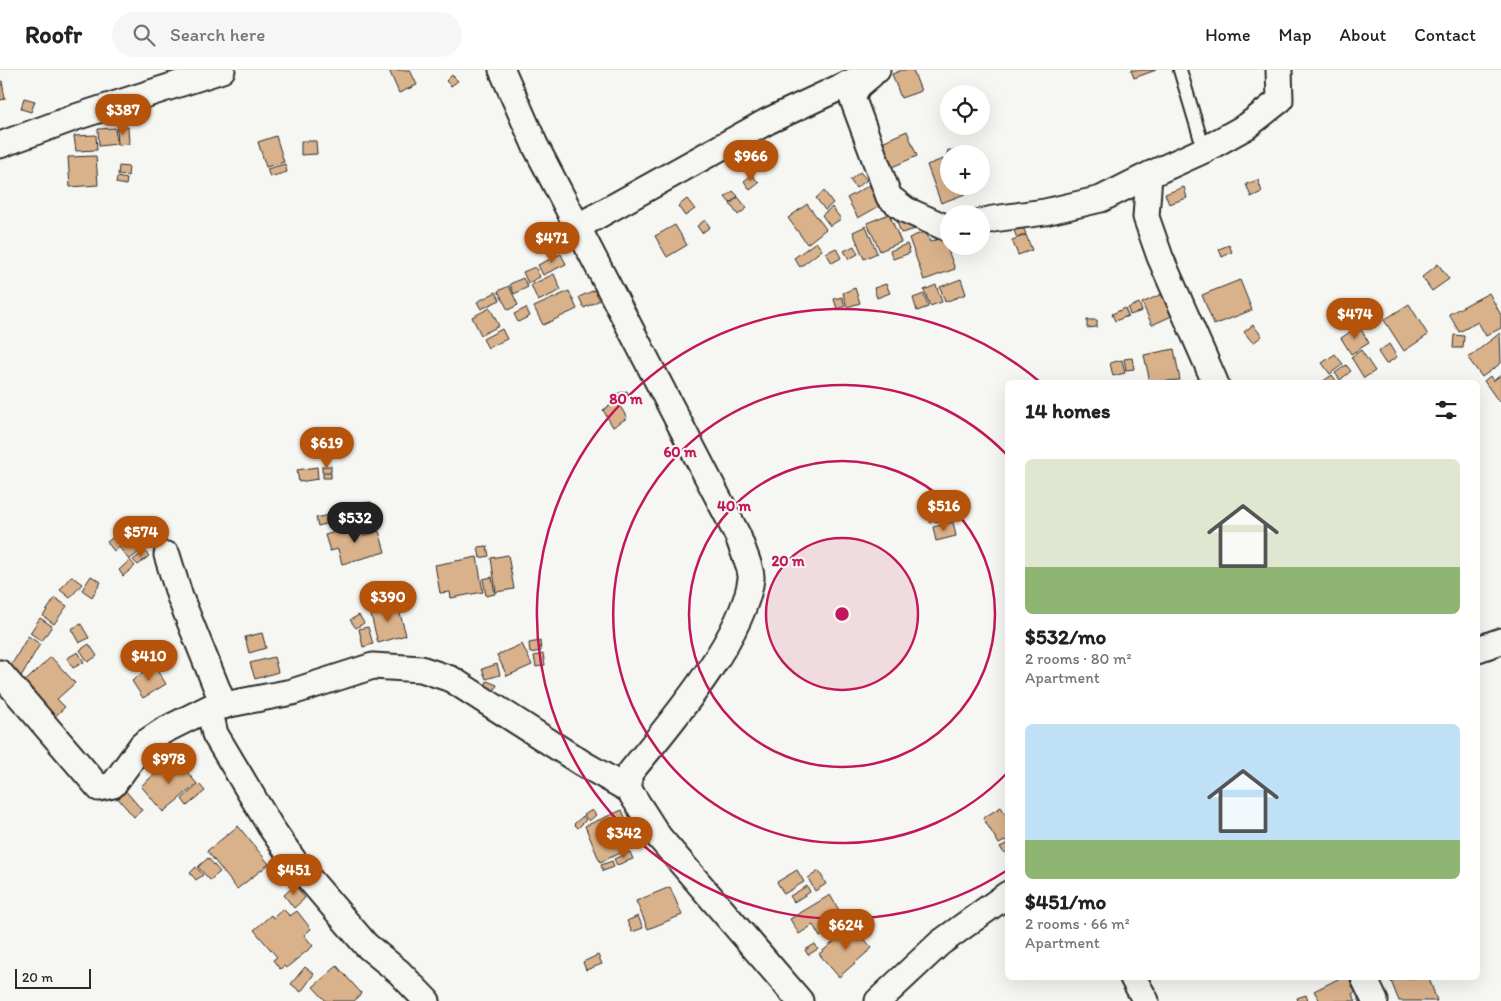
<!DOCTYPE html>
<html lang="en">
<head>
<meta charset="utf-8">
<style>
	body { margin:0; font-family:Itim,sans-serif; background:#f6f6f6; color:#222; height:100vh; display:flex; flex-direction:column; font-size:19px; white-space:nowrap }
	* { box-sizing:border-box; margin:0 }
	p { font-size:16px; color:#767676 }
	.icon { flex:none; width:28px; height:28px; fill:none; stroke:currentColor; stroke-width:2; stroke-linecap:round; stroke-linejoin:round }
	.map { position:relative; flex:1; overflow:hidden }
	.panel { position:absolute; left:1005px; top:310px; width:475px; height:600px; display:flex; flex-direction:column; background:#fff; border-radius:8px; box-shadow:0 5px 20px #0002 }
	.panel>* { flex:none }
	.tools { position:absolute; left:940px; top:15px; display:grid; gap:10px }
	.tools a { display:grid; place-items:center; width:50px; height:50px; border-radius:50%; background:#fff; box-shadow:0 5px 20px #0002; font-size:25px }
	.scale { position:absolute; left:15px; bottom:12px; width:76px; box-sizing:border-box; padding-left:5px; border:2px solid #2b2b2b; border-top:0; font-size:14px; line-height:18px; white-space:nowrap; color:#2b2b2b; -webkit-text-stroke:4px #f6f6f2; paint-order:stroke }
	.price { position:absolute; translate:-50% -42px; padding:0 11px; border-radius:18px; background:#b45309; color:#fff; font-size:16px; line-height:32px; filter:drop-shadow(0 1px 2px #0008) }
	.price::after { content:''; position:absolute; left:50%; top:30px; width:15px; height:11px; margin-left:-8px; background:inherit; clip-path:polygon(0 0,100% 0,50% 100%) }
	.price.on { background:#222; color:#fff }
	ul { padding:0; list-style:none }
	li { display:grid; align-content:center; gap:10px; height:265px; padding:0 20px }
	li span { display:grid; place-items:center; height:155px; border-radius:8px; color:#555 }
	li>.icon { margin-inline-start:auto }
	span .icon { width:90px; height:90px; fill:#fffc; stroke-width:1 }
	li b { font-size:21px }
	h2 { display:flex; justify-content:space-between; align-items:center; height:60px; padding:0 20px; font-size:21px }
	header { display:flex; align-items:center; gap:30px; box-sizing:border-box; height:70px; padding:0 25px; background:#fff; border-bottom:1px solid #e0e0e0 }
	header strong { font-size:24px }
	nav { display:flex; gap:28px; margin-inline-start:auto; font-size:18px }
	.search { width:350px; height:45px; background:#f6f6f6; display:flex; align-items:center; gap:12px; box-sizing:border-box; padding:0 18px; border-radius:28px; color:#767676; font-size:19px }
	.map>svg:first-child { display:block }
	.building { fill:#d9b28b; stroke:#2b2b2b }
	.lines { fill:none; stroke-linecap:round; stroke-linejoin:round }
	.service-casing { stroke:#2b2b2b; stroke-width:16 }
	.minor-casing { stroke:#2b2b2b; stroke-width:29 }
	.service { stroke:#f6f6f2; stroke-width:12 }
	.minor { stroke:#f6f6f2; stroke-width:25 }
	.ring { fill:none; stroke:#c2185b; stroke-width:2.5 }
	.centre { fill:#c2185b; stroke:#f6f6f2; stroke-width:2.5 }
	.ring-label { font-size:15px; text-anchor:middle; font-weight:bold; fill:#c2185b; stroke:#f6f6f2; stroke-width:4; stroke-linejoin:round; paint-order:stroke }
</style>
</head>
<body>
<header>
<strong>Roofr</strong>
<div class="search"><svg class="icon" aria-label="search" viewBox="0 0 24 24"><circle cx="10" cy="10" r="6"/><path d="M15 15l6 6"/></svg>Search here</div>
<nav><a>Home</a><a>Map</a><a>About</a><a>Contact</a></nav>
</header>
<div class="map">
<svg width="1501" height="931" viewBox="0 0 1501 931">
	<rect width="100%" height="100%" fill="#f6f6f2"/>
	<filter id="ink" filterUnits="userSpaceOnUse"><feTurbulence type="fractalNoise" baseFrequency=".02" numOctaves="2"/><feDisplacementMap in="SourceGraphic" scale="10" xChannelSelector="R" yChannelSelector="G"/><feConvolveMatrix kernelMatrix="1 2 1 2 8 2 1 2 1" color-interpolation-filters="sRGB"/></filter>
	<g filter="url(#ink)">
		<path class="building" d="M389 0H410L417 15 399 23Z
			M902 0H913L921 21 901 28 892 4Z
			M1131 0H1156L1134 8Z
			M452 5 458 11 451 16 446 11Z
			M2 11 5 29 0 30V12Z
			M24 28 35 31 31 42 21 39Z
			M128 57 129 74 118 75 117 58Z
			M115 58 117 74 99 76 98 59Z
			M907 61 917 86 892 97 882 72Z
			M96 65 97 80 76 81 74 66Z
			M276 66 284 92 266 97 258 72Z
			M301 71H316L317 84 301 85Z
			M948 80 958 81V84H949V89L946 88Z
			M96 86 98 115 70 117 68 87Z
			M943 89 949 103V116H963L965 124 941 133 927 95Z
			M285 94 287 102 270 107 267 99Z
			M119 96 129 97 128 106 118 105Z
			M860 102 867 110 856 118 850 110Z
			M752 105 759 113 750 120 744 111Z
			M117 107 127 109 126 115 116 113Z
			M1258 110 1262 122 1251 127 1246 114Z
			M872 114 883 134 858 148 847 128Z
			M1184 117 1187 128 1169 134 1165 124Z
			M733 121 738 126 730 133 725 127Z
			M824 121 833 133 825 140 816 128Z
			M738 127 747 138 738 145 730 134Z
			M687 129 695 139 685 146 678 136Z
			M807 134 826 159 807 174 788 148Z
			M832 137 841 149 830 156 822 145Z
			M889 144 901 172 880 181 867 153Z
			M912 144 916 159 901 163 896 149Z
			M705 150 710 157 702 163 697 156Z
			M675 155 687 175 667 187 655 166Z
			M1022 155 1026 164 1017 168 1013 158Z
			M866 156 877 183 864 189 853 162Z
			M926 161 930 172 943 167 955 199 924 210 909 168Z
			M1026 165 1032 180 1018 185 1012 170Z
			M816 172 822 180 800 197 794 188Z
			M907 174 910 183 893 189 890 181Z
			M1229 175 1232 182 1222 187 1219 179Z
			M854 176 858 184 849 189 844 181Z
			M836 178 841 188 832 193 826 183Z
			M561 184 566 194 543 205 538 195Z
			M1438 194 1449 209 1432 221 1422 207Z
			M535 197 540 207 528 213 523 202Z
			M554 204 561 220 538 231 531 215Z
			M523 208 528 217 514 224 510 214Z
			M961 209 966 224 945 232 940 217Z
			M1240 210 1252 240 1214 255 1202 225Z
			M886 214 890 223 877 228 874 218Z
			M936 215 942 232 930 236 924 220Z
			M509 216 518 235 508 240 498 221Z
			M855 218 860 233 847 237 843 223Z
			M597 219 602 229 584 238 579 227Z
			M569 221 577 239 543 255 534 237Z
			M496 222 500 230 481 239 477 232Z
			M1164 223 1174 245 1152 255 1142 233Z
			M1489 223 1501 245V258L1486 266 1478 252 1459 262 1449 244Z
			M924 224 928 237 917 241 913 228Z
			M842 227 845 236 837 239 834 229Z
			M1139 233 1142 241 1130 245 1128 238Z
			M1409 234 1428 265 1404 281 1384 250Z
			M490 238 499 256 481 265 472 247Z
			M526 238 530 246 518 252 514 244Z
			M1125 238 1128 246 1115 251 1112 244Z
			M1087 250H1097V257L1087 258Z
			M1253 255 1262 266 1253 273 1244 262Z
			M1359 256 1369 273 1351 284 1341 268Z
			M502 259 507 269 488 278 483 269Z
			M1500 263 1501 293 1482 307 1468 288Z
			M1454 265 1464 266 1463 278H1453Z
			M1389 274 1397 287 1386 294 1378 282Z
			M1174 279 1180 310 1150 312 1144 285Z
			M1361 280 1375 301 1364 308 1351 287Z
			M1335 284 1343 294 1330 304 1322 293Z
			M1132 288 1134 299 1126 300 1124 289Z
			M1122 290 1125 303 1113 306 1110 293Z
			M1346 295 1351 301 1340 310 1335 303Z
			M1332 305 1337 312H1322Z
			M1501 305V331L1499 332 1484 311 1490 306 1493 311Z
			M627 321 629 328 618 331 616 324Z
			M617 331 627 348 613 357 603 340Z
			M322 396H331V402H322Z
			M317 397 318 409 299 412 297 400Z
			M323 403H331V408H323Z
			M960 422 964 429 955 433 952 426Z
			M946 430 950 449 930 453 926 435Z
			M371 432 372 443 358 445 356 434Z
			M328 445 329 453 318 456 316 448Z
			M953 452 956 466 936 471 933 457Z
			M129 455 135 463 144 455 159 473 152 478 148 475 129 490 119 477 114 481 107 472Z
			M360 455 363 466 379 461 385 482 342 494 338 479 330 481 325 465Z
			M487 476 489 486 480 488 478 477Z
			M145 481 149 486 138 495 133 490Z
			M508 485 514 519 496 522 491 488Z
			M477 487 483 522 451 528 450 522 440 523 435 495Z
			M130 490 135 496 123 506 119 500Z
			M71 506 82 514 70 528 60 520Z
			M91 506 101 512 92 527 82 520Z
			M492 507 495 524 486 526 483 509Z
			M55 528 67 536 54 554 43 546Z
			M397 533 406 565 378 573 370 541Z
			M359 545 364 553 356 558 350 550Z
			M40 548 52 556 42 571 30 563Z
			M81 554 89 568 79 573 71 559Z
			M368 557 373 574 363 577 359 559Z
			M262 563 266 578 249 583 245 567Z
			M28 566 40 574 20 608 8 601Z
			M540 571 541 581 530 583 529 573Z
			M89 574 97 586 88 592 80 580Z
			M522 574 532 595 507 606 497 585Z
			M78 582 84 592 73 598 67 588Z
			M543 584 545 595 536 597 534 586Z
			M51 587 75 613 57 629 65 637 48 653 17 619Z
			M274 587 278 602 255 609 250 593Z
			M153 594 166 614 143 628 132 611Z
			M497 594 500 605 486 609 482 599Z
			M487 611 497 615 493 624 484 620Z
			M175 687 197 714 163 742 141 716Z
			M199 714 205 721 187 736 182 729Z
			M124 719 142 740 134 747 115 725Z
			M1001 737 1008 748V769L999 774 983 748Z
			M592 740 596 745 589 751 584 745Z
			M622 740 637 776 600 792 585 756Z
			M583 746 586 750 578 758 574 754Z
			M238 756 269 794 237 819 207 781Z
			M1008 773V781L1004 783 1000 777Z
			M630 782 633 789 617 795 614 789Z
			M208 788 220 802 210 810 198 797Z
			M612 791 614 797 603 801 601 795Z
			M196 797 203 805 196 810 190 803Z
			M797 800 804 812 784 824 777 812Z
			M819 801 826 814 815 821 808 808Z
			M295 815 305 828 294 838 284 825Z
			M807 816 810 822 794 832 790 826Z
			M670 817 682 845 648 859 636 831Z
			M830 825 846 852 820 867 813 855 799 864 790 849Z
			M283 839 290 846 297 841 311 859 304 865 313 876 286 898 284 896 280 899 273 890 277 887 254 860 271 845 273 848Z
			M638 846 643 858 632 862 627 851Z
			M853 856 872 878 839 907 819 884Z
			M815 874 818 879 808 885 805 880Z
			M598 885 602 894 586 900 583 892Z
			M337 896 362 924 354 931H326L313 917Z
			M305 897 314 904 301 922 291 914Z
			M1340 908H1354L1360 920 1352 924 1356 931H1320L1314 921Z
			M1400 908H1429L1437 931H1399L1391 911Z
			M1306 925 1308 931H1298L1297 928Z"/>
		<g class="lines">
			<g class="service-casing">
				<path id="service" d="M1180 0 1204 80"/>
			</g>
			<g class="minor-casing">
				<path id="minor" d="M502 0 535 75 738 466C741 476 752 500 751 509 743 570 667 657 629 704V720L659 767 800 931
					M871 5 858 16 852 27 889 127 906 140 949 159
					M0 75 76 47 222 0
					M981 152 993 149 1045 142 1101 129 1149 105
					M579 156 768 51 877 0
					M1215 312 1160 187 1146 147 1149 105 1204 80 1247 56 1280 30 1279 0
					M167 485 180 527 224 636
					M1478 579 1501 571
					M0 603 99 718 113 715 142 675 163 661 209 638 292 622 373 596 421 599 451 609 582 693 629 720
					M209 638 215 664 270 756 294 791 366 875 399 902 427 931
					M1133 908 1146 931
					M1364 908 1375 931
					M878 931 940 873 1008 824"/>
			</g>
			<use href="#service" class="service"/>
			<use href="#minor" class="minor"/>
		</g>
	</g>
	<circle cx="842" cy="544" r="76" fill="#c2185b" fill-opacity=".12"/>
	<g class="ring">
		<circle cx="842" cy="544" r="76"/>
		<circle cx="842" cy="544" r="153"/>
		<path d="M1007 703A229 229 0 1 1 1007 385"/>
		<path d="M1006 801A305 305 0 1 1 1040 312"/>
	</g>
	<circle cx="842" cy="544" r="8" class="centre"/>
	<g class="ring-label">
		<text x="626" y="334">80 m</text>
		<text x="680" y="387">60 m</text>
		<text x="734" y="441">40 m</text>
		<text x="788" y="496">20 m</text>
	</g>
</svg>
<div class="tools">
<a><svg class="icon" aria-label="locate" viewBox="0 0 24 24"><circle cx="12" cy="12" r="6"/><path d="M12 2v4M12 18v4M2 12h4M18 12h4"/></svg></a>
<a>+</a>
<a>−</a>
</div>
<div class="scale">20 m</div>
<b class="price" style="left:123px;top:66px">$387</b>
<b class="price" style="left:751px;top:112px">$966</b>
<b class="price" style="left:552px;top:194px">$471</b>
<b class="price" style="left:1355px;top:270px">$474</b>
<b class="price" style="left:327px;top:399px">$619</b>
<b class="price" style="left:944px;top:462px">$516</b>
<b class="price on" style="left:355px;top:474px">$532</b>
<b class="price" style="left:141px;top:488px">$574</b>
<b class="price" style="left:388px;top:553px">$390</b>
<b class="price" style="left:149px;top:612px">$410</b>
<b class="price" style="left:169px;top:715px">$978</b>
<b class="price" style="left:624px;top:789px">$342</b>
<b class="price" style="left:294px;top:826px">$451</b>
<b class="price" style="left:846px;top:881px">$624</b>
<section class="panel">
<h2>14 homes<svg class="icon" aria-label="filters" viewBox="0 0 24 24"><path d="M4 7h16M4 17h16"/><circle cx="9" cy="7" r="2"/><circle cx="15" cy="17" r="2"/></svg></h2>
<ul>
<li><span style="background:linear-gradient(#dfe7d0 70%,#8fb573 0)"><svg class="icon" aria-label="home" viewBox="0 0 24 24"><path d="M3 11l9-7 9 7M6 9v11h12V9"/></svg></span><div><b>$532/mo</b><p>2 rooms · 80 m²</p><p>Apartment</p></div></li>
<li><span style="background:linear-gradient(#bfe0f5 75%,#8fb573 0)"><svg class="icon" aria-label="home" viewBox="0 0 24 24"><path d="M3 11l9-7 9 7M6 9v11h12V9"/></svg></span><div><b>$451/mo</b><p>2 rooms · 66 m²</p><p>Apartment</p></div></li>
</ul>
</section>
</div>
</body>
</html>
